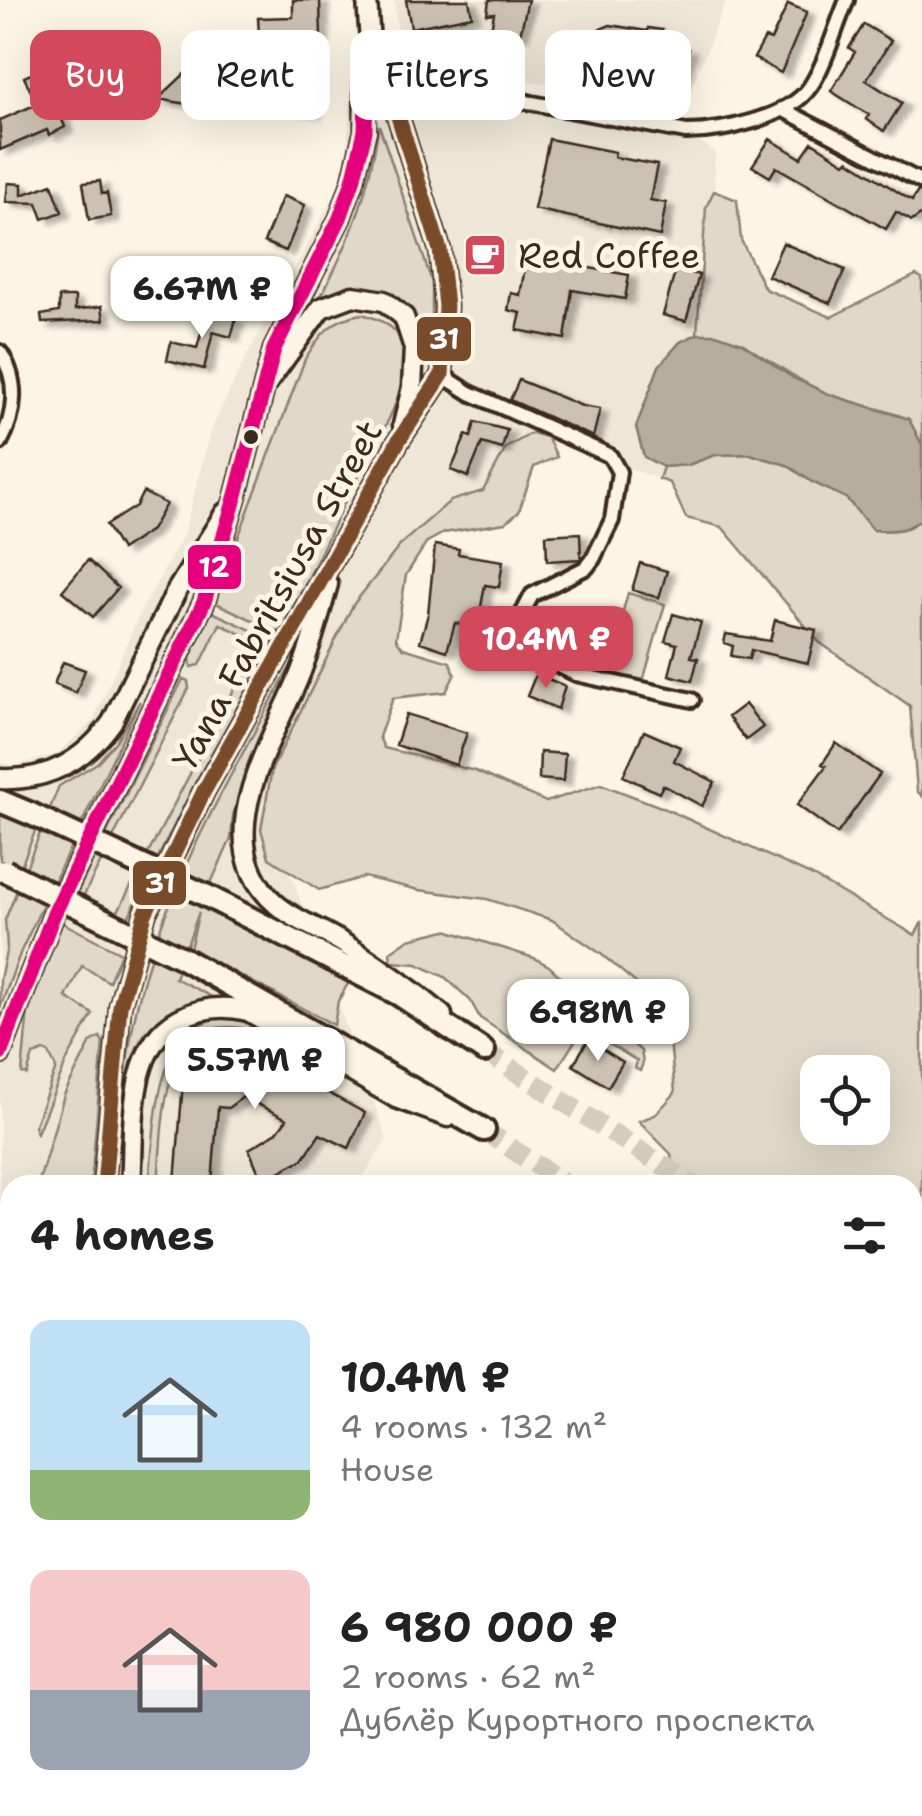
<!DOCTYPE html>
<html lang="en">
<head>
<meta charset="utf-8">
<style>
	body { margin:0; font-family:"Shantell Sans",sans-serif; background:#f2f2f2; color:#222; height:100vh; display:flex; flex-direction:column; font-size:38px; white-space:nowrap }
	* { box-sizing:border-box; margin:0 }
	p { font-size:32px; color:#767676 }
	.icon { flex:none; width:55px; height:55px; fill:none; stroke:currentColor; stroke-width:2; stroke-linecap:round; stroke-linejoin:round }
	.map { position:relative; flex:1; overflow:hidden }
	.panel { position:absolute; left:0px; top:1175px; width:922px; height:642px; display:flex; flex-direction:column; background:#fff; border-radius:30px 30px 0 0; box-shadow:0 10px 40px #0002 }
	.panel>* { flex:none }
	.hud { position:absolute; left:30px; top:30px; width:862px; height:90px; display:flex; gap:20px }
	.buttons { position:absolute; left:800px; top:1055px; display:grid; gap:20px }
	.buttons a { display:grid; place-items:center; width:90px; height:90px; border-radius:20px; background:#fff; box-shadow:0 10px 40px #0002; font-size:50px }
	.price { position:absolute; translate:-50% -85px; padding:0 22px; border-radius:20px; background:#fff; color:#222; font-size:32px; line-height:65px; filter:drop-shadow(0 2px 5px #0008) }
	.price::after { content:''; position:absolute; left:50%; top:60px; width:30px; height:22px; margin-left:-15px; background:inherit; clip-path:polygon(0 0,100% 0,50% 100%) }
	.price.current { background:#d1495b; color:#fff }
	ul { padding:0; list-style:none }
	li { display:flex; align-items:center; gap:30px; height:250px; padding:0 30px }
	li span { display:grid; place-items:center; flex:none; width:280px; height:200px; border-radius:20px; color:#555 }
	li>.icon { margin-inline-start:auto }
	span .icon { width:120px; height:120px; fill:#fffc; stroke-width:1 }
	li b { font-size:42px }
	h2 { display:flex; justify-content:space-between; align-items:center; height:120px; padding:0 30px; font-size:42px }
	.tag { padding:0 35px; border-radius:20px; background:#fff; box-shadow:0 10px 40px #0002; font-size:35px; line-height:90px }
	.tag.current { background:#d1495b; color:#fff }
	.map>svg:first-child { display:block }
	.built { fill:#eee6d6 }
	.green { fill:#e0d8c8; stroke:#8e8173; stroke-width:2.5; fill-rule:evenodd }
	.water { fill:#b7ad9e; stroke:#85796b; stroke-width:2.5 }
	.building { fill:#ccc2b3; stroke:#3b2a1e; stroke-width:2.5; filter:url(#shadow) }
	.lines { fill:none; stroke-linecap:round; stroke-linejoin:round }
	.primary-tunnel { stroke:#d5ccbd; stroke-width:20; stroke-dasharray:20 10; stroke-linecap:butt }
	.minor-casing { stroke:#3b2a1e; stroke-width:20 }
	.secondary-casing { stroke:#3b2a1e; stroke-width:25 }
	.primary-casing { stroke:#3b2a1e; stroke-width:28 }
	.minor { stroke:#fcf5e5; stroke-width:12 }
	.secondary { stroke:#fcf5e5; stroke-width:18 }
	.primary { stroke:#fcf5e5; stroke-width:20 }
	.primary-bridge-casing { stroke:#3b2a1e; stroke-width:28; stroke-linecap:butt }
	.primary-bridge { stroke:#fcf5e5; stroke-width:20 }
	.bus-1-casing { stroke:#fcf5e5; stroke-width:22 }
	.bus-2-casing { stroke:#fcf5e5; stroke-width:22 }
	.bus-1 { stroke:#e5007d; stroke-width:15 }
	.bus-2 { stroke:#7a4b2a; stroke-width:15 }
	.bus-dot { fill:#3b2a1e; stroke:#fcf5e5; stroke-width:4 }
	.labels { text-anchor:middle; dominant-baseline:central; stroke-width:10; stroke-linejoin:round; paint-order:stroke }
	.poi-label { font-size:35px; fill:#3b2a1e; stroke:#fcf5e5; text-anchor:start }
	.street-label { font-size:35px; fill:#3b2a1e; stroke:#fcf5e5 }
	.line-badge { stroke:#fcf5e5; stroke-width:4 }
	.badge-label { font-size:28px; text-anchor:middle; font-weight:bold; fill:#fff }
</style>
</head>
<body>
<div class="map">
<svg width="922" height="1816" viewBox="0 0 922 1816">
	<defs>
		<filter id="shadow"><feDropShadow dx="8" dy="4.5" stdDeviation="2.5" flood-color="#0004"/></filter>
	</defs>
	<rect width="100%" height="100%" fill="#fcf5e5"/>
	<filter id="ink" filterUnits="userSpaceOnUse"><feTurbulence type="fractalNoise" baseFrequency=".01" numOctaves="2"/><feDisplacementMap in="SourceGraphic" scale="20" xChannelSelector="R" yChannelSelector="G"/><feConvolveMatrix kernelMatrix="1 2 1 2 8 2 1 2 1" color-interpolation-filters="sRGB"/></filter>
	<g filter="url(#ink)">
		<path class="built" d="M394 0H726L685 105 423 66 410 61 400 50Z
			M414 84 704 144 715 153 714 191 706 207 697 334 680 342 644 457 663 467 659 479 532 433 506 448 483 491 450 501 402 543 353 604 272 769 261 829 269 857 289 869 387 1139 361 1180 348 1185H10V1476L0 1486V763L14 766 57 754 93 721 141 611 183 536 211 430 243 363 340 185 347 148 351 93Z"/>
		<path class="green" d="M379 125 432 282V349L408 308 383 294 319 300C352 238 368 195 379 125Z
			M714 191 737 200 741 240 765 289 831 317 916 275 922 278V445L908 419C882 407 852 404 825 393 783 375 745 334 697 334L706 207Z
			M362 314C383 320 402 329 405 353 410 397 365 461 345 501 324 546 304 589 280 633L214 602 305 359C320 334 332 318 362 314Z
			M532 433 547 437 557 457 534 467 519 511 505 523 444 533 427 542 406 575 396 639 403 648 450 662 455 674 446 692 393 698 379 737 384 748 475 771 546 802 601 784 661 807 811 875 915 935 922 922V1413L912 1406V1185H674L671 1154 639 1121 655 1115 675 1093 670 1040 651 1021 637 984 601 954 552 920 487 899 419 890 364 877 319 890 269 858 261 829 272 769 353 605 402 543 450 501 483 491 506 448ZM818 1072H872V1128H818Z
			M750 454 787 465 812 482 846 498 873 530C892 531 908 532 922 518V796L917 791 910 706 819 642 722 527 686 518 670 483 659 479 663 467 688 465 715 455Z
			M628 593 665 604 642 685 605 674Z
			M210 611 275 641 196 781 127 920 116 915 259 642 220 624 200 665 191 667 190 658Z
			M296 656 299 657 243 780 233 816 231 839 200 907 349 982 338 1001 334 1025 190 949 199 912 175 978 214 998C128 1018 130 1054 123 1134 121 1105 125 1071 130 1042 154 899 228 782 296 656Z
			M183 679 188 681 189 688 82 899 76 895Z
			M140 701 21 951 0 1008V979L7 947 5 920 59 786 97 763 116 741Z
			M0 812 36 829 20 869 0 860Z
			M61 922 121 953 109 982 82 966 66 997 93 1014 68 1058 37 1133 34 1127 56 1068 49 1053 44 1051 33 1055 27 1075 22 1073 28 1010Z
			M446 930 534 958 549 966 641 1051 643 1063 640 1071 635 1068 637 1061 592 1034 580 1033 557 1069 480 1018 470 1000 445 977 417 964 391 962 390 952 409 939Z
			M240 1017 254 1021 309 1057 301 1062C284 1052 266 1038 248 1030 238 1026 227 1027 217 1028 159 1036 162 1141 158 1185H149C156 1125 152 1010 240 1017Z
			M100 1037 103 1042 91 1185H38L64 1095 91 1042Z
			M913 1743 922 1756V1816H742L739 1808H912Z"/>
		<path class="water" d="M697 334H716L742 343 793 378 831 395 909 419 922 445V518C908 532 892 531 873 530L846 498 812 482 787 465 750 454 715 455 688 465 663 467 644 457 636 427 659 366 680 342Z"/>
		<path class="building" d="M293 0H320L321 38H294V34L259 35 258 18 293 17Z
			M406 0H469L472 16 411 28Z
			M489 0H528L520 35 491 30 494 13 487 14Z
			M788 4 807 12 781 73 754 58 765 38 771 40Z
			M864 24 891 41 866 80 902 103 884 131 866 119 869 115 831 91 855 52 849 48Z
			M610 25 647 31 648 28 662 30 661 40 689 49 675 96 662 92 666 80 555 62 558 47Z
			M232 54 268 56 266 87 230 85Z
			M196 63 205 69 199 106 158 99Z
			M42 69 65 127 49 135 47 130 0 150V120L37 104 24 77Z
			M291 87 318 92 313 113 286 108Z
			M549 139 615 152 614 157 657 165 650 200 666 203 660 236 534 209Z
			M770 139 801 158 812 142 845 163 848 160 912 201 918 191 922 192V214L912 221 896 212 886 229 776 167 770 177 752 166Z
			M100 181 102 194 107 193 111 216 89 220 83 183Z
			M8 183 22 184V195L52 184 62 212 43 219 37 203 6 202Z
			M283 196 305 205 286 251 264 242Z
			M783 243 845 270 830 303 768 276Z
			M527 257 629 275 625 299 572 290 565 339 517 330 521 313 508 310 511 293 520 295Z
			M222 261 237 265 245 285 222 294 211 266Z
			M676 269 699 275 686 321 663 315Z
			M59 297H75V310L102 306 104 320 42 323 41 315 59 312Z
			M207 311 236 319 231 337 213 332 204 369 167 360 171 342 197 348Z
			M519 380 582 406 600 409 593 437 510 400Z
			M475 422 507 430 502 449 482 443 468 477 451 470 466 435 471 437Z
			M143 492 166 504 151 530 121 550 106 525 136 506Z
			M580 533 581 559 547 561 546 535Z
			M435 545 459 549 458 554 503 561 499 587 485 585 480 612 492 614 490 629 455 623 447 651 420 642 428 614Z
			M88 560 118 588 93 617 62 591Z
			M640 563 667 571 659 598 632 590Z
			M673 614 701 622 691 657 698 658 692 681 669 675 677 644 665 641Z
			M775 620 816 630 808 663 751 650 749 659 731 656 733 646 724 643 726 634 770 641Z
			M577 632 601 639 593 668 569 660Z
			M63 662 85 670 76 693 54 684Z
			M536 674 565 686 558 709 527 696Z
			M745 704 763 727 746 740 728 717Z
			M406 714 467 733 456 765 396 745Z
			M644 731 680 747 674 761 715 782 702 806 663 785 659 793 623 776Z
			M836 743 880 774 837 834 797 805 826 766 822 764Z
			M540 752 565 754 563 781 539 779Z
			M588 1040 623 1062 608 1087 573 1065Z
			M222 1044 247 1049 365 1113 349 1148 320 1134 303 1159 262 1181 249 1149 277 1132 287 1119 243 1097 228 1108 218 1107 212 1183 175 1182 183 1082 187 1067 207 1048Z"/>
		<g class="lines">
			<path class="primary-tunnel" d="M484 1051 694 1185
				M484 1130 566 1185
				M912 1323 922 1329
				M912 1418 922 1424"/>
			<g class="minor-casing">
				<path id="minor" d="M364 78 404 73 532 103 686 132C721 132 789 118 810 87 826 63 835 28 847 0
					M782 109 922 182
					M0 352C19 380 16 414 0 443
					M442 375 470 393 602 452 610 456 619 472 612 520 593 559 587 567 532 595 522 614 520 631 524 643 536 655 576 674 692 700
					M912 1511 922 1515
					M720 1808 724 1816
					M447 1816 462 1808
					M672 1816 679 1808"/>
			</g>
			<g class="secondary-casing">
				<path id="secondary" d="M268 382 321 308 353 296 384 301 404 317 414 348 412 387 403 425
					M328 584C319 616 311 648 298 679 271 744 205 843 277 905 296 921 321 929 343 943 377 965 411 988 442 1015
					M0 779C48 781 84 761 112 722L177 590 225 513
					M0 1054 53 916 204 602 236 495 274 349 340 218 353 181 365 131 364 78 370 42 367 0
					M104 1185 120 1006 145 914 204 791 399 440 442 375 446 306 440 250 385 75 370 42
					M131 1185C135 1132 125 1048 179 1019 201 1007 224 1005 248 1011L396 1098 448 1117
					M0 1458 10 1447"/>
			</g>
			<g class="primary-casing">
				<path id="primary" d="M0 801 31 814
					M205 895 398 994 484 1051
					M184 959 484 1130"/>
			</g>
			<use href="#minor" class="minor"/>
			<use href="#secondary" class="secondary"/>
			<use href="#primary" class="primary"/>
			<g class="primary-bridge-casing">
				<path id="primary-bridge" d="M31 814 205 895
					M5 871 184 959"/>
			</g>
			<use href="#primary-bridge" class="primary-bridge"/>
			<g class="bus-1-casing">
				<path id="bus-1" d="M0 1054 53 916 204 602 236 495 274 349 340 218 353 181 365 131 367 62"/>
			</g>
			<g class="bus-2-casing">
				<path id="bus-2" d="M104 1185 120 1006 145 914 204 791 399 440 442 375 446 306 440 250 385 75 370 42"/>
			</g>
			<use href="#bus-1" class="bus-1"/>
			<use href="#bus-2" class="bus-2"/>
		</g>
	</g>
	<defs>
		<g id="cafe-square" transform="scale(2.25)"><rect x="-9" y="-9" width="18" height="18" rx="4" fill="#d1495b" stroke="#fcf5e5"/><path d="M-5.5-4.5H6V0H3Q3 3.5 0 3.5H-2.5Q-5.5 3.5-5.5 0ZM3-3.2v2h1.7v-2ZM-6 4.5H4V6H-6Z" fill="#fff"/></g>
	</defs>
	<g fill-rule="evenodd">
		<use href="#cafe-square" x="485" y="255"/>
	</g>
	<circle class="bus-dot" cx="251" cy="437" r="9"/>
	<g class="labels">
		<g class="poi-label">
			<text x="518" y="255">Red Coffee</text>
		</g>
		<g class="street-label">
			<text transform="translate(277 595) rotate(-61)">Yana Fabritsiusa Street</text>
		</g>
	</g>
	<g class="line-badge">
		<rect x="415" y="315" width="58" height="48" rx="10" fill="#7a4b2a"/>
		<rect x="186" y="543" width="57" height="48" rx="10" fill="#e5007d"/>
		<rect x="131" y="859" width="57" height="48" rx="10" fill="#7a4b2a"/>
	</g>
	<g class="badge-label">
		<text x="444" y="349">31</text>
		<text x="214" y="577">12</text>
		<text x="160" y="893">31</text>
	</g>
</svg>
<div class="buttons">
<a><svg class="icon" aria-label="locate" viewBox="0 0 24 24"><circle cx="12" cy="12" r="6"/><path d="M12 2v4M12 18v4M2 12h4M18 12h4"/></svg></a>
</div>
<b class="price" style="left:202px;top:341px">6.67M ₽</b>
<b class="price current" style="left:546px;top:691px">10.4M ₽</b>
<b class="price" style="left:598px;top:1064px">6.98M ₽</b>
<b class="price" style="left:255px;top:1112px">5.57M ₽</b>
<div class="hud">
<a class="tag current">Buy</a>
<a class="tag">Rent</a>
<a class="tag">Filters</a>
<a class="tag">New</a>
</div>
<section class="panel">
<h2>4 homes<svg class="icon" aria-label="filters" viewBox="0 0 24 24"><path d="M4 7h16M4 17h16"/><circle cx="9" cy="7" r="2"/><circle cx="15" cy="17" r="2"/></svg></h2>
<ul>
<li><span style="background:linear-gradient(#bfe0f5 75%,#8fb573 0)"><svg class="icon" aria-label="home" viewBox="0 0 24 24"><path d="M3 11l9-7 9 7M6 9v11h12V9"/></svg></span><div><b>10.4M ₽</b><p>4 rooms · 132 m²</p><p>House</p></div></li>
<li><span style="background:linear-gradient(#f6c9c9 60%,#9aa5b1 0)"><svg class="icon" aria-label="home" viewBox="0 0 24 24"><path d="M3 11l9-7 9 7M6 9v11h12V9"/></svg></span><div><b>6 980 000 ₽</b><p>2 rooms · 62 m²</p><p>Дублёр Курортного проспекта</p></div></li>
</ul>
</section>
</div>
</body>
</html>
